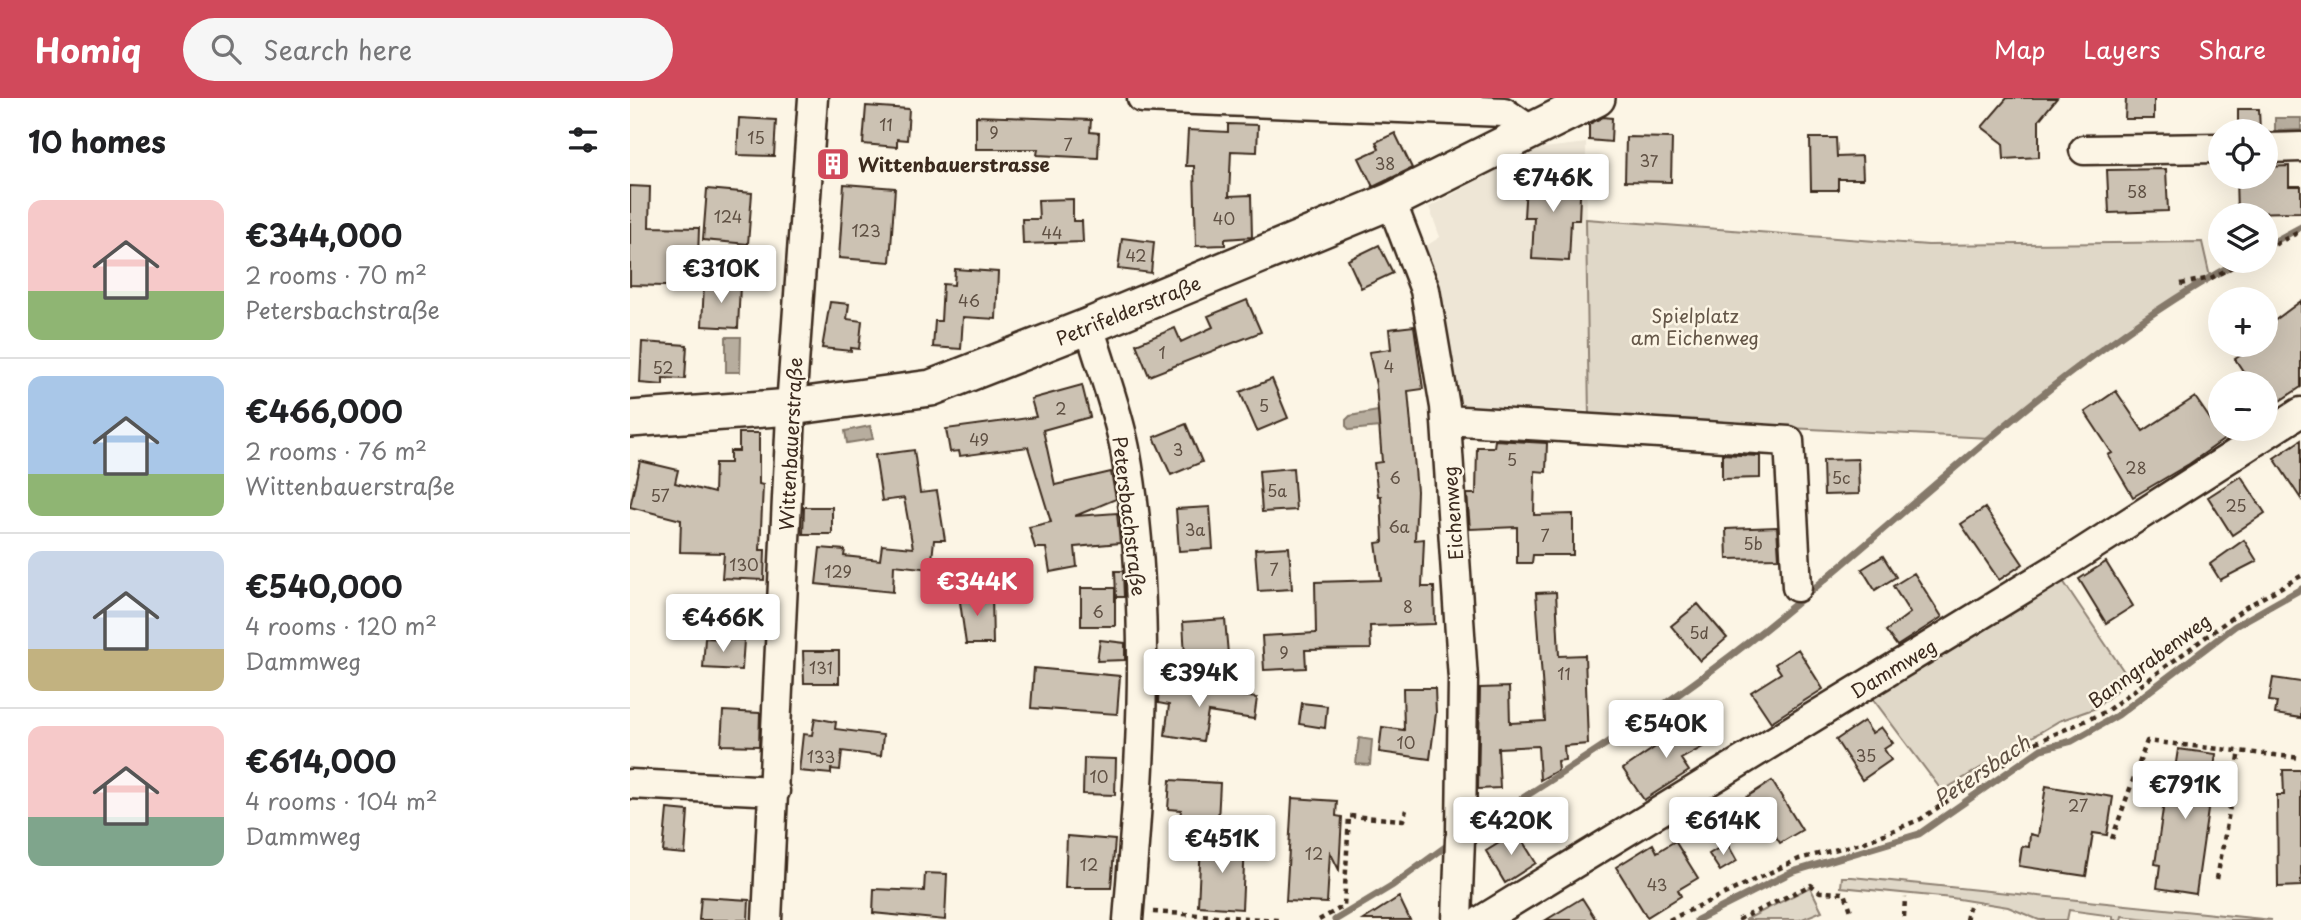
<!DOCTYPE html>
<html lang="en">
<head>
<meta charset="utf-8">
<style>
	body { margin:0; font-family:"Playpen Sans",sans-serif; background:#f6f6f6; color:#202124; height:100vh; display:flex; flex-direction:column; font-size:26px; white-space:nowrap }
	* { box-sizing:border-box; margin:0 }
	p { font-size:23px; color:#757577 }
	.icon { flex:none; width:38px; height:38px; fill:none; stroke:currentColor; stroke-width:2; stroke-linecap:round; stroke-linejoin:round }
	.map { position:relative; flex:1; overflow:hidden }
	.panel { display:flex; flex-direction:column; background:#fff; width:630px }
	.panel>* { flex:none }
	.fabs { position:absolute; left:1578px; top:21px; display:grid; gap:14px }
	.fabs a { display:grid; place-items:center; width:70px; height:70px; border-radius:50%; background:#fff; box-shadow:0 7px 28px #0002; font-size:35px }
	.price { position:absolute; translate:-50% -60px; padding:0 16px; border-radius:7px; background:#fff; color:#222; font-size:23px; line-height:46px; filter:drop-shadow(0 2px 4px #0008) }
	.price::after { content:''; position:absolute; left:50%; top:42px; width:21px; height:16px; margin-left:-10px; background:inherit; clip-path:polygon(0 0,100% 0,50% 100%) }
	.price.active { background:#d1495b; color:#fff }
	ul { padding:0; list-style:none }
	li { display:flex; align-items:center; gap:21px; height:175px; padding:0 28px }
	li+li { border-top:2px solid #e0e0e0 }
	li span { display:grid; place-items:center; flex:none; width:196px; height:140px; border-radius:14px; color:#555 }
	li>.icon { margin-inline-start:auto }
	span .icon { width:84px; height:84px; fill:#fffc; stroke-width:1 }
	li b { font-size:30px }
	h2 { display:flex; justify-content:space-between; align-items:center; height:84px; padding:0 28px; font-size:30px }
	header { display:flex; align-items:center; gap:42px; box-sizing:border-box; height:98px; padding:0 35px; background:#d1495b; color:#fff }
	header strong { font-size:33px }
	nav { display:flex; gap:38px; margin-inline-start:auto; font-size:24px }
	.search { width:490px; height:63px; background:#f6f6f6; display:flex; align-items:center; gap:18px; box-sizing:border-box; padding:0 24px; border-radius:38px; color:#757577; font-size:26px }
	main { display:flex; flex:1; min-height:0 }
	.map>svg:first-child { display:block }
	.built { fill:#eee6d6 }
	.green { fill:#e0d8c8; stroke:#8e8173; stroke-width:2 }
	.water { fill:#b7ad9e; stroke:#85796b; stroke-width:2 }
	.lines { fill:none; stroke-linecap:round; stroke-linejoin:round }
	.stream { stroke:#85796b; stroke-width:7 }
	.building { fill:#ccc2b3; stroke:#3b2a1e; stroke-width:2 }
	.minor-casing { stroke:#3b2a1e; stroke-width:33 }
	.major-casing { stroke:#3b2a1e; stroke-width:40 }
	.path { stroke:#3b2a1e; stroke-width:4.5; stroke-dasharray:5 5; stroke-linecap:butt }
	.minor { stroke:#fcf5e5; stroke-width:28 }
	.major { stroke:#fcf5e5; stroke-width:35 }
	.labels { text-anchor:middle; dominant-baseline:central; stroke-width:5; stroke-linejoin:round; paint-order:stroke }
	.number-label { font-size:16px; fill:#5f5043 }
	.poi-label { font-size:19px; font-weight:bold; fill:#3b2a1e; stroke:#fcf5e5; text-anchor:start }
	.street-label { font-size:19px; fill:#3b2a1e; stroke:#fcf5e5 }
	.park-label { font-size:19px; fill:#645648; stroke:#fcf5e5 }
	.water-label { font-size:21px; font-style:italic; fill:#605144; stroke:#fcf5e5 }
</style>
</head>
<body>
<header>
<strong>Homiq</strong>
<div class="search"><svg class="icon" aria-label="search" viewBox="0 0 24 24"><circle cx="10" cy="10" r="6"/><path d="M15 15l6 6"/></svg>Search here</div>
<nav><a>Map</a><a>Layers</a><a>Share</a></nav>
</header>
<main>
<section class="panel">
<h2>10 homes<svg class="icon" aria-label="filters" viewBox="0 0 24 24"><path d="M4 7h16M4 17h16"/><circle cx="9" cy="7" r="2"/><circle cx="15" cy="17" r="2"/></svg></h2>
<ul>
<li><span style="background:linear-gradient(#f6c9c9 65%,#8fb573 0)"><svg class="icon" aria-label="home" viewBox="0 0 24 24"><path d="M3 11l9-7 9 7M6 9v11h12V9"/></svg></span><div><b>€344,000</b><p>2 rooms · 70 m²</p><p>Petersbachstraße</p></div></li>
<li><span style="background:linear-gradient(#a9c7e8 70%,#8fb573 0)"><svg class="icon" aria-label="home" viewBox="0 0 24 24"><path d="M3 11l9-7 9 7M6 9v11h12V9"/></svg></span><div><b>€466,000</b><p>2 rooms · 76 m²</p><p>Wittenbauerstraße</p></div></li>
<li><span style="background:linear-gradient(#c9d6e8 70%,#c2b280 0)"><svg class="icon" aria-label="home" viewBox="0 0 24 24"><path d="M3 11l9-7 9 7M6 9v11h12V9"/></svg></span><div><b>€540,000</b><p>4 rooms · 120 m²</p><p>Dammweg</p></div></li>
<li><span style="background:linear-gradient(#f6c9c9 65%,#7fa58c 0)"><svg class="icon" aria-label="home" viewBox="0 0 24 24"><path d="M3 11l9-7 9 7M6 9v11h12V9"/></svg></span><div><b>€614,000</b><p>4 rooms · 104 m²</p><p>Dammweg</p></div></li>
</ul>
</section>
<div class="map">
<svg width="1671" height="822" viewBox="0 0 1671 822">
	<rect width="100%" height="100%" fill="#fcf5e5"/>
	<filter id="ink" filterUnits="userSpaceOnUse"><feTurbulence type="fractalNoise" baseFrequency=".0143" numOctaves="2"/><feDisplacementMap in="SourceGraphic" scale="14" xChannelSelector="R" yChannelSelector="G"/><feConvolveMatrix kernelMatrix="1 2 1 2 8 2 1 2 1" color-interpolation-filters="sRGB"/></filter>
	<g filter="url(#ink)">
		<path class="built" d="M956 45 959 313 824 306 787 154 810 139 799 109 906 51Z"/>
		<path class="green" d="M956 121 1298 147 1572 144 1580 179 1469 252 1360 340 959 320Z
			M1431 480 1499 581 1466 610 1429 623 1312 693 1240 597Z
			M1212 779H1222L1642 822H1527L1492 818 1491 822H1483V818L1439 812 1437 822H1409L1378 809 1322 800 1211 789Z
			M1180 789 1192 813 1170 822H1115Z"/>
		<path class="water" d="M1645 20H1671V32L1645 33Z
			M96 239H111L110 274H96Z
			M748 313 749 329 720 332 716 328V322L720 318Z
			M240 328 243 341 217 345 215 333Z
			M729 640 742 642 740 667 726 666Z"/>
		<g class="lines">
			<path class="stream" d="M1636 148 1671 129
				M838 735C945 667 1053 599 1151 518 1300 396 1439 256 1609 163
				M705 822 763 787 822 744
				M1067 822 1162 774 1289 736 1411 651 1442 643 1488 617 1605 528 1671 491"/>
		</g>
		<path class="building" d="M1377 0H1427L1409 22V59L1374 61 1373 45 1352 29Z
			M1496 0H1524V21H1495Z
			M236 8 279 11 277 42 267 41V49L233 46Z
			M1608 11H1629L1630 33H1608Z
			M346 18 461 22 460 34 469 35 468 60 407 57 408 51H346Z
			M973 19 982 20 981 44 959 42V26Z
			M109 20 146 22 144 58 107 57Z
			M598 26 628 27 627 54 601 53 599 98 621 97 622 139 595 141V147L566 148 564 68H556L558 32 598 34Z
			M765 35 782 70 743 89 729 60 749 51 746 44Z
			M996 39 1042 40 1041 84 995 83Z
			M1180 40H1206L1207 59 1232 58 1233 81H1208V92H1181Z
			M1659 68V88H1671V114L1607 115 1606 79H1636V69Z
			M1536 71 1538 113 1479 115 1477 72Z
			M917 74 951 75 949 122H941L939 163 902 161 904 119H894L896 86 916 87Z
			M214 86 265 90 260 164 209 160Z
			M0 88 20 89 19 129 69 130 67 189 0 187Z
			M77 91 122 95 118 146 73 142Z
			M443 101V123H452L453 144 393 146 392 121H409L408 102Z
			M492 140 524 144 521 175 488 171Z
			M749 147 763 175 731 190 718 162Z
			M325 171 368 174 366 221 333 219 331 251 303 249 305 223H311L313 186 324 187Z
			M74 185 110 187 108 230 72 228Z
			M617 202 631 234 519 278 506 246 545 230 551 244 583 229 578 218Z
			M1671 203V289L1636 312V285H1621L1605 261 1626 247H1636V229Z
			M200 204 219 206 217 221 232 223 229 251 221 250V253L192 250Z
			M784 228 793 291 778 293 787 393 785 442 794 441 792 489H804L805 526 740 528 741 551 675 552 676 570 634 572 632 538 686 535 685 484 751 482 746 445 753 444 751 398H748L744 365 752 364 746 287 739 254 761 251 759 231Z
			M12 244 57 247 55 281 33 280V287L10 285Z
			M642 281 658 320 627 333 610 294Z
			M452 287 460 319 413 332 425 387 481 374 486 401 445 418 487 415 490 445 445 449 447 469 420 474 416 450H405L399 429 421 424 398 349 330 358 329 353 320 354 316 331 406 319 401 301Z
			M1486 293 1513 333 1565 299 1587 331H1609L1559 366 1503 399 1478 357 1482 355 1455 314Z
			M556 326 572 364 541 377 524 339Z
			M109 335H129V386L133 387 130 452H135L134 482 92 480 94 455 50 454 51 422 0 409 10 363 48 372 45 385 84 395 85 365H100V353H109Z
			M865 342 917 345 916 374 905 373 904 417 943 416V457H903L902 465H887V429L840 431 837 396H846L847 349H864Z
			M1671 342V401L1644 360Z
			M284 352 290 395 307 393 315 442H304L301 471 264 467 263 494 186 486 190 450 215 452 214 458 250 462 252 447 283 450 274 400 252 403 245 357Z
			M1092 356 1130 358V380L1092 381Z
			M1228 361 1229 396 1194 397 1193 362Z
			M663 370 666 412 632 414 629 373Z
			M1611 378 1635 415 1602 437 1578 399Z
			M174 409H202V436H173Z
			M580 409 583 451 549 453 546 411Z
			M1355 410 1393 466 1369 482 1331 426Z
			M1147 429 1149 460 1097 461 1096 431Z
			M1614 442 1627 463 1590 482 1580 466Z
			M659 449 662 491 628 493 625 451Z
			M1253 458 1266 479 1245 492 1232 471Z
			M1476 464 1503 508 1476 525 1449 481Z
			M485 473H493L494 499H486Z
			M1284 475 1312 519 1267 548 1256 533 1280 515 1263 488Z
			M451 490H485V528H451Z
			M926 494 929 558 955 557 958 646 934 648 935 662 927 663 928 672 910 682 908 648 868 650 870 690 848 691 850 590 879 589 880 625 915 623 906 495Z
			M362 496 363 546H336L329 497Z
			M1068 506 1097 540 1070 563 1041 528Z
			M595 521 598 556 555 558 553 524Z
			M75 540 114 542 112 572 73 570Z
			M470 542 495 545V562L467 563Z
			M1168 551 1193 591 1141 624 1121 594 1151 575 1145 566Z
			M173 553H209V585H174Z
			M404 570 490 578 487 616 401 610Z
			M1643 580 1671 584V620L1645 616 1647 604 1639 603Z
			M529 584 547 587V590L627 600 624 621 578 614 573 643 535 637 539 607 528 605Z
			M773 590H805L806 615 800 661 749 654 752 629 774 632Z
			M672 605 697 608 695 630 669 626Z
			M93 613 130 615 129 648 91 647Z
			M1063 619 1078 646 1051 661 1059 673 1014 702 993 671 1043 637 1040 632Z
			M185 620 206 624 205 631 253 637 251 658 212 653 210 672 201 671V676L169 673 173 636 182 637Z
			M1234 623 1242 635 1251 629 1263 645 1254 651 1261 662 1232 682 1206 642Z
			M1548 651 1586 656 1566 796 1527 790 1530 767 1525 766 1538 677 1544 678Z
			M454 660 486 661 485 697 453 696Z
			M1653 672H1671V788L1648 789 1647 697H1654Z
			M540 682 590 685 588 723 550 720 551 712 538 711Z
			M1142 683 1172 732 1150 745 1137 725 1128 731 1126 727 1097 745 1077 714 1094 704 1099 710Z
			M1416 688 1483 699 1477 737 1463 735 1456 778 1389 768 1392 748 1399 749 1400 736 1408 738Z
			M662 700 707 703 706 718 712 719 709 772 700 754 697 805 656 803Z
			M37 711 58 713 55 756 33 754Z
			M887 734 906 765 875 785 856 753Z
			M437 738 485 742 481 790H435Z
			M1045 743 1068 780 1048 792 1051 798 1017 819 986 769 1023 746 1027 754Z
			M571 744 615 746 612 811 568 808Z
			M1097 745 1107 763 1090 773 1079 756Z
			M295 775 317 776 315 822 243 815 244 791 294 793Z
			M71 799 119 802 118 822H69Z
			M769 799 780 822H733Z
			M952 800 966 822H916Z"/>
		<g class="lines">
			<g class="minor-casing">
				<path id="minor" d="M512 0 874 14 903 34
					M1636 50 1671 49
					M1454 52 1591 50
					M761 103 795 192 815 309 833 581 831 734
					M459 228C471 269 487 310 495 351 523 507 511 665 498 822
					M816 322 1159 343 1167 489
					M0 686 145 693
					M137 822 162 295 183 0
					M827 822 830 741
					M852 822 1445 459 1671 314"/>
			</g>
			<g class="major-casing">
				<path id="major" d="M0 321 161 309 301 290 459 228 761 103 967 0"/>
			</g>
			<path class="path" d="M1636 151 1671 133
				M1551 186 1581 180 1614 163
				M1482 741 1517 643 1671 660
				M1587 781 1610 653
				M523 814 648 822
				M1274 819 1275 799
				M689 822 714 808 719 718 773 722 776 712
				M1039 822 1169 761 1235 744 1291 721 1400 647 1475 614 1616 509 1671 478
				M1108 822 1181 787 1190 794 1215 795 1221 813
				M1336 822 1339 809"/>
			<use href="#minor" class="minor"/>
			<use href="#major" class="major"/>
		</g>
	</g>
	<defs>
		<g id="building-square" transform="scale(1.75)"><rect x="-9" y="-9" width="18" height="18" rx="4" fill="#d1495b" stroke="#fcf5e5"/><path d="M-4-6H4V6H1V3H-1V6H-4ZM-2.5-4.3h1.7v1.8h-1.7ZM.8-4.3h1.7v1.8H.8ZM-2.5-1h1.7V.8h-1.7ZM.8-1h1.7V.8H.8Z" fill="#fff"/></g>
	</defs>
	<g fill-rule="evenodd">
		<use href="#building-square" x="203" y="66"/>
	</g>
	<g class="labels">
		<g class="number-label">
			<text x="256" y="26">11</text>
			<text x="364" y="34">9</text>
			<text x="126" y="39">15</text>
			<text x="438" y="46">7</text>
			<text x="1019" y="62">37</text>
			<text x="755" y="65">38</text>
			<text x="1507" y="93">58</text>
			<text x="98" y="118">124</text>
			<text x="594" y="120">40</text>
			<text x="236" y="132">123</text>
			<text x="422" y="134">44</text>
			<text x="506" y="157">42</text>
			<text x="339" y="202">46</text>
			<text x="532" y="254">1</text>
			<text x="759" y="268">4</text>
			<text x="33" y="269">52</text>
			<text x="634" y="307">5</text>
			<text x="431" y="310">2</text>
			<text x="349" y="341">49</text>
			<text x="548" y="351">3</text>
			<text x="882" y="361">5</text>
			<text x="1506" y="369">28</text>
			<text x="765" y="379">6</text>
			<text x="1211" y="379">5c</text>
			<text x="647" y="392">5a</text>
			<text x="30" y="397">57</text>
			<text x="1606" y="407">25</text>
			<text x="769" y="428">6a</text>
			<text x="565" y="431">3a</text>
			<text x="915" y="437">7</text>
			<text x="1123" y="445">5b</text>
			<text x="114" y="466">130</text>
			<text x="644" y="471">7</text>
			<text x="208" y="473">129</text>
			<text x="778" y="508">8</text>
			<text x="468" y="513">6</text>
			<text x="1069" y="534">5d</text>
			<text x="654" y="554">9</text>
			<text x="191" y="569">131</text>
			<text x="934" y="575">11</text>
			<text x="776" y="644">10</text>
			<text x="1236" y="657">35</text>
			<text x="191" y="658">133</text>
			<text x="469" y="678">10</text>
			<text x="1448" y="707">27</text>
			<text x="684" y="755">12</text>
			<text x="459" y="766">12</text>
			<text x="1027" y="786">43</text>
		</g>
		<g class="poi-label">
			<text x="228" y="66">Wittenbauerstrasse</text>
		</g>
		<g class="street-label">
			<text transform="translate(498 212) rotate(-22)">Petrifelderstraße</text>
			<text transform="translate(160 346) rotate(-87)">Wittenbauerstraße</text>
			<text transform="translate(822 415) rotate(-94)">Eichenweg</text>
			<text transform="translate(500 418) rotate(83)">Petersbachstraße</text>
			<text transform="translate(1519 562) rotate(-36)">Banngrabenweg</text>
			<text transform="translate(1263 570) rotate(-31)">Dammweg</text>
		</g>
		<g class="park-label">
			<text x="1065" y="217">Spielplatz<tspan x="1065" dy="22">am Eichenweg</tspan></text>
		</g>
		<g class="water-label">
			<text transform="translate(1351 672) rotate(-34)">Petersbach</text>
		</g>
	</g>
</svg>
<div class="fabs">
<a><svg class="icon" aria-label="locate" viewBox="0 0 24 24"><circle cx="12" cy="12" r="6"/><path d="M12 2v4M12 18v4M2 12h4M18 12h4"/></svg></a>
<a><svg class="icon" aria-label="layers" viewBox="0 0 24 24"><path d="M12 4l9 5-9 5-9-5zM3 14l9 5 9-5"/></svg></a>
<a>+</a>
<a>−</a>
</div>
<b class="price" style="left:923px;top:116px">€746K</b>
<b class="price" style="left:91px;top:207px">€310K</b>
<b class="price active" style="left:347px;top:520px">€344K</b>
<b class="price" style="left:93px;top:556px">€466K</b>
<b class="price" style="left:569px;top:611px">€394K</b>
<b class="price" style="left:1036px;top:662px">€540K</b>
<b class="price" style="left:1555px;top:723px">€791K</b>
<b class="price" style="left:881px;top:759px">€420K</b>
<b class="price" style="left:1093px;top:759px">€614K</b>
<b class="price" style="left:592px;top:777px">€451K</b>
</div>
</main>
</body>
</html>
